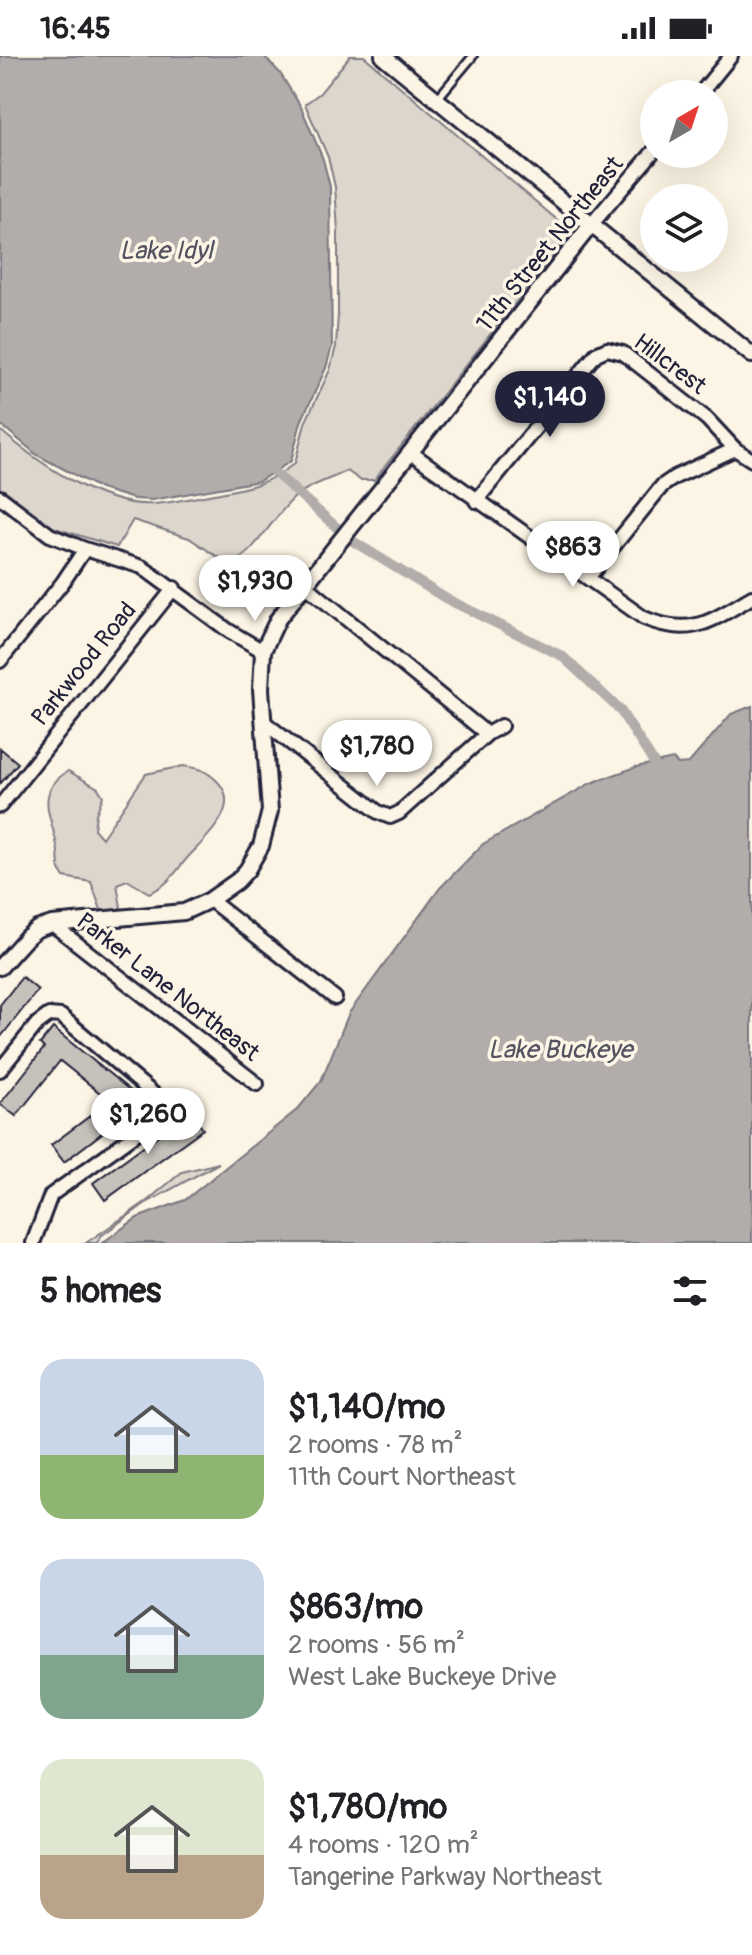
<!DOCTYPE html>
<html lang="en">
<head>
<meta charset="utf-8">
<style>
	body { margin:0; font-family:Pangolin,sans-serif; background:#f2f2f2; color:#202124; height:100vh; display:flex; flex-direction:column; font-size:30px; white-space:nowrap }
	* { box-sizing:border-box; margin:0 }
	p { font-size:26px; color:#757577 }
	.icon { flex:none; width:44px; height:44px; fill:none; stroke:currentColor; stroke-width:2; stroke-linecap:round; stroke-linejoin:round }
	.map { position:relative; height:1187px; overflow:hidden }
	.drawer { display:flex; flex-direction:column; background:#fff; flex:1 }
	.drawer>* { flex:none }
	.needle { width:52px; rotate:39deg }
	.controls { position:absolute; left:640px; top:24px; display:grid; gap:16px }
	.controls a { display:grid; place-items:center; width:88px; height:88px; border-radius:50%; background:#fff; box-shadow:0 8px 32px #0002; font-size:40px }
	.price { position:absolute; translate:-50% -68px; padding:0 18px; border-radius:28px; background:#fff; color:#222; font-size:26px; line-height:52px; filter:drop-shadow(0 2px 4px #0008) }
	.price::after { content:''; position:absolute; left:50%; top:48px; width:24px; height:18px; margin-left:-12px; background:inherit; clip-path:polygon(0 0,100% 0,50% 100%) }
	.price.on { background:#22223b; color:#fff }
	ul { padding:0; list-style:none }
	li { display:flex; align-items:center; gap:24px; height:200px; padding:0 40px }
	li span { display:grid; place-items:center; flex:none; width:224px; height:160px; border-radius:24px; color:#555 }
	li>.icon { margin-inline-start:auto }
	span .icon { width:96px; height:96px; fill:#fffc; stroke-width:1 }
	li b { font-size:34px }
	h2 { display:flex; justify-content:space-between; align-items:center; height:96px; padding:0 40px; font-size:34px }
	.status { display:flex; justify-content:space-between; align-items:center; height:56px; padding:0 40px; background:#fff; direction:ltr }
	.status svg { height:22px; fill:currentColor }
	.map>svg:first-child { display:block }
	.green { fill:#dcd6cc; stroke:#7f7c84; stroke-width:2 }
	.water { fill:#b2adab; stroke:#78757e; stroke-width:2 }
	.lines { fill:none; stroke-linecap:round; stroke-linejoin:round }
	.canal { stroke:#b2adab; stroke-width:10 }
	.building { fill:#c6c1bb; stroke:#22223b; stroke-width:2 }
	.service-casing { stroke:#22223b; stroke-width:12 }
	.minor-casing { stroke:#22223b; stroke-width:18 }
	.tertiary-casing { stroke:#22223b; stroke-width:20 }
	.service { stroke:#fcf5e5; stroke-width:6 }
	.minor { stroke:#fcf5e5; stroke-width:12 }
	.tertiary { stroke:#fcf5e5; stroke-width:14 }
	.labels { text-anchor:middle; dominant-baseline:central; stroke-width:7; stroke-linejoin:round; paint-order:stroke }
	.street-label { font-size:24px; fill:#22223b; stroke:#fcf5e5 }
	.water-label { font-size:26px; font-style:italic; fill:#545362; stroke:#fcf5e5 }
</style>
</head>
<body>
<div class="status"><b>16:45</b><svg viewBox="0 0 49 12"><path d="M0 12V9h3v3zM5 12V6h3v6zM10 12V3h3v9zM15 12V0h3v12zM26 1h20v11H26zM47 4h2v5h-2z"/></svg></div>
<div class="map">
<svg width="752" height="1187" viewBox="0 0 752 1187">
	<rect width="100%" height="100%" fill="#fcf5e5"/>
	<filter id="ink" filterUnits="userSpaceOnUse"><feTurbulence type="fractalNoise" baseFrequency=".0125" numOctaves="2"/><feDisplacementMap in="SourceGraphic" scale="16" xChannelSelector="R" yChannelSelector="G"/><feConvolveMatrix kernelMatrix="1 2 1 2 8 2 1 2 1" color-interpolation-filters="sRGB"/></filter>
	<g filter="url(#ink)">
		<path class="green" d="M350 0H364L562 168 560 191 374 424H360L347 415C331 423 309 429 296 440 274 459 256 497 230 509L189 482 133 464 117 491 48 470 0 437V374C37 406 102 452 154 448 172 447 191 442 209 439 245 432 264 431 295 407L305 367 330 314 336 290 338 257V175L335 131 328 101 305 48 320 37Z
			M183 710C198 712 206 714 217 725 243 750 207 781 190 799 176 814 170 829 149 837L127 824 117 828 121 851 114 858 101 854 91 826 64 821C56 811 60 803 57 790 51 758 34 737 68 715L98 732 103 740 96 758 94 773 102 782 146 718Z
			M219 1107 146 1147 101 1180 97 1187H86L147 1145 182 1116Z"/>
		<path class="water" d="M0 0H264L280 17 301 51 323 103 330 131 332 290 326 312 301 366 291 405 259 425 152 444 134 443 101 433 37 399 0 368Z
			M752 650V1187H102L137 1162 185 1144 298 1053 321 1025 349 957 440 832 483 788 591 727 636 711 673 703 678 708 689 707 731 658Z"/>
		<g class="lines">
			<path class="canal" d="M274 416 351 484 445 542 562 600 620 654 654 707"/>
		</g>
		<path class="building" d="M0 692 18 707 0 728Z
			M22 921 38 934 0 982V949Z
			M53 972 148 1049 135 1065 60 1005 16 1060 0 1048 44 992 40 988Z
			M98 1054 110 1071 64 1106 51 1089Z
			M190 1056 203 1073 105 1144 93 1127Z"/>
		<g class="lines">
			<g class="service-casing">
				<path id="service" d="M437 43 473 0"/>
			</g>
			<g class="minor-casing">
				<path id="minor" d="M700 38 731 0
					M591 169 654 95
					M410 396 644 562C692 582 711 565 752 541
					M0 441 50 479 85 493 142 511 229 575 263 595
					M476 445 596 298 607 293 623 297 707 363 735 393 752 404
					M588 522 662 430 675 421 735 393
					M305 529 487 678
					M0 605 63 526 85 493
					M264 666 378 756 390 761 399 757 487 678 501 670
					M0 750 174 532
					M210 844 335 942
					M52 868 257 1028
					M0 1014 37 968 49 959 61 960 163 1046 165 1053 148 1069 51 1139 33 1187"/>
			</g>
			<g class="tertiary-casing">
				<path id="tertiary" d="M383 0 752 299
					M0 911 27 881 37 873 52 868 184 856 210 844 237 825 247 814 261 790 270 755 261 633 263 595 278 563 591 169"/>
			</g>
			<use href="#service" class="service"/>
			<use href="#minor" class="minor"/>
			<use href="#tertiary" class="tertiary"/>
		</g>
	</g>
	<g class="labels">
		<g class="street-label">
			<text transform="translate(550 188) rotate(-51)">11th Street Northeast</text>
			<text transform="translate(670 308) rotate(37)">Hillcrest</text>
			<text transform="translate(84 608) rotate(-51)">Parkwood Road</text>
			<text transform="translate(168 931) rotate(38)">Parker Lane Northeast</text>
		</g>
		<g class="water-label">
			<text x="166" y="195">Lake Idyl</text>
			<text x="560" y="994">Lake Buckeye</text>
		</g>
	</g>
</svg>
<div class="controls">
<a><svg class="needle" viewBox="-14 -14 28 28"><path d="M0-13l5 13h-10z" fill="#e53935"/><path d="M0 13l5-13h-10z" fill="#757577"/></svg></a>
<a><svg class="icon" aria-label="layers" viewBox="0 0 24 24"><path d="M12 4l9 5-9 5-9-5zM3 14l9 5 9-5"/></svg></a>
</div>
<b class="price on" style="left:550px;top:383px">$1,140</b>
<b class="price" style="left:573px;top:533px">$863</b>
<b class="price" style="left:255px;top:567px">$1,930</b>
<b class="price" style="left:377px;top:732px">$1,780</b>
<b class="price" style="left:148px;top:1100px">$1,260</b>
</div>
<section class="drawer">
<h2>5 homes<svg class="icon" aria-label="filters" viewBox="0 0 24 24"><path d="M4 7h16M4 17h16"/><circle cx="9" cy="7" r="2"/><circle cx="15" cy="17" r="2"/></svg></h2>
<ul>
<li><span style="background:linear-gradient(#c9d6e8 60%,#8fb573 0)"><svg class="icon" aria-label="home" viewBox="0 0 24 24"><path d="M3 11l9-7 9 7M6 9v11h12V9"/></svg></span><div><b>$1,140/mo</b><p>2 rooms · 78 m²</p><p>11th Court Northeast</p></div></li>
<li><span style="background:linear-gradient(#c9d6e8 60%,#7fa58c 0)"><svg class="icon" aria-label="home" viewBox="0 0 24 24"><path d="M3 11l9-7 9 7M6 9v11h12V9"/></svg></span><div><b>$863/mo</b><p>2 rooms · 56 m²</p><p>West Lake Buckeye Drive</p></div></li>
<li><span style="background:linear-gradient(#dfe7d0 60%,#b9a48a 0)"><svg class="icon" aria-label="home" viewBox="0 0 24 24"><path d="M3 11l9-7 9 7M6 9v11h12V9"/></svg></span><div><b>$1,780/mo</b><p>4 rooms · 120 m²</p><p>Tangerine Parkway Northeast</p></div></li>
</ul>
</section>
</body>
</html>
